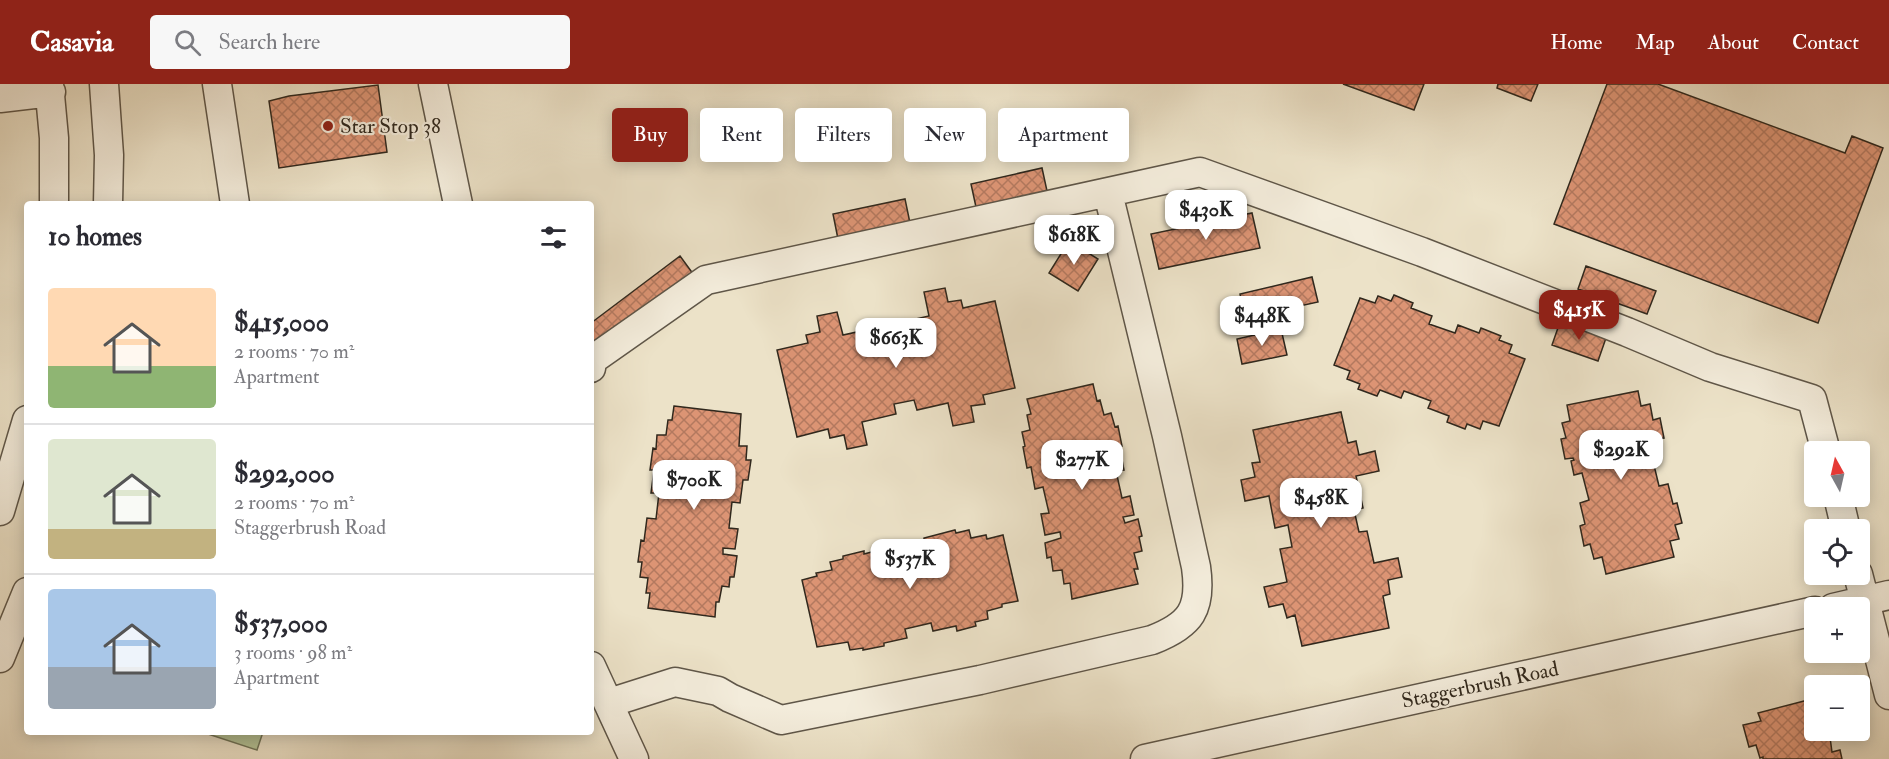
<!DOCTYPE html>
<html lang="en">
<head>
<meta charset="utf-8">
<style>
	body { margin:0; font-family:"IM FELL Double Pica",serif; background:#f7f7f7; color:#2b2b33; height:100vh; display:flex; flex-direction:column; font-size:22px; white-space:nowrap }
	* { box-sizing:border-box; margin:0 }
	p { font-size:20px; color:#7c7c81 }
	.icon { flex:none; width:33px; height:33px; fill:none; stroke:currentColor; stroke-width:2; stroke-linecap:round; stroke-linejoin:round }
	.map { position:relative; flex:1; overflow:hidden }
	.details { position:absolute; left:24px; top:117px; width:570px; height:534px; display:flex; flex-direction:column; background:#fff; border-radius:6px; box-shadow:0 3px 15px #0003 }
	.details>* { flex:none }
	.guide { position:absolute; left:612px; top:24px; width:570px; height:54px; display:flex; gap:12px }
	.needle { width:39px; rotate:352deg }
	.controls { position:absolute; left:1804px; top:357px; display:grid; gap:12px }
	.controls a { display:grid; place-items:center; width:66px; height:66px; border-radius:6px; background:#fff; box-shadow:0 3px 15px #0003; font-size:30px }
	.price { position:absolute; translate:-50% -51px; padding:0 14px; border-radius:12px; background:#fff; color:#222; font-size:20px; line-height:39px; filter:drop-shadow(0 2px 3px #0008) }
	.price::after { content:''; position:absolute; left:50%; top:36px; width:18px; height:14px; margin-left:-9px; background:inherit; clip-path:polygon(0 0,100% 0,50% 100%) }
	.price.on { background:#8f2418; color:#fff }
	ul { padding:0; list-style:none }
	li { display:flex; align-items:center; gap:18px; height:150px; padding:0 24px }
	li+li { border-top:2px solid #e1e1e2 }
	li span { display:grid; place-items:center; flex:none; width:168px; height:120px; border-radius:6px; color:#555 }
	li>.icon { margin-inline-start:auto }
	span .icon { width:72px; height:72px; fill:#fffc; stroke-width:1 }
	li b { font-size:26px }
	h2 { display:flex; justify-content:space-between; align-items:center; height:72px; padding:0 24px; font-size:26px }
	.pill { padding:0 21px; border-radius:6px; background:#fff; box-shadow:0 3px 15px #0003; font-size:21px; line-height:54px }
	.pill.on { background:#8f2418; color:#fff }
	header { display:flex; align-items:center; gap:36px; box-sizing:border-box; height:84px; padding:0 30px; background:#8f2418; color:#fff }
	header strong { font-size:28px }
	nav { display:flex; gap:33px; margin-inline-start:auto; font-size:21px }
	.search { width:420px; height:54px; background:#f7f7f7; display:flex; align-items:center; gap:15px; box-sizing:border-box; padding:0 21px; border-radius:6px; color:#7c7c81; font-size:22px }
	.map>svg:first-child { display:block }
	.pitch { fill:#b5c498; stroke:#72765a; stroke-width:1.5 }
	.building { fill:url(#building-cross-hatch); stroke:#30281d; stroke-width:1.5 }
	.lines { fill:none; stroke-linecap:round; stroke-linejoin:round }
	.minor-casing { stroke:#5f5648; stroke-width:31 }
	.minor { stroke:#f3ecdb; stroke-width:28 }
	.poi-dot { fill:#8f2418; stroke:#f3ecdb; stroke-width:2 }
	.labels { text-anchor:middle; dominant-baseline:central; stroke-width:4.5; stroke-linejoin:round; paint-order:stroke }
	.poi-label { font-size:21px; fill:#30281d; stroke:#f3ecdb; text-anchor:start }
	.street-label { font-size:21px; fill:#30281d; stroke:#f3ecdb }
</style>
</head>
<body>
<header>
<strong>Casavia</strong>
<div class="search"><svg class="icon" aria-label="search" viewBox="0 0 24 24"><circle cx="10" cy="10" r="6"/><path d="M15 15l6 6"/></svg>Search here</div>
<nav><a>Home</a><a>Map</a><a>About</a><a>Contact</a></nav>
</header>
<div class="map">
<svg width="1889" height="675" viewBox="0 0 1889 675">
	<defs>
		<pattern id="building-cross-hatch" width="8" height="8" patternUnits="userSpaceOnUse" patternTransform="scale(1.5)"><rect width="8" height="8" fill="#dc9474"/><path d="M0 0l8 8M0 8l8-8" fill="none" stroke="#b3795f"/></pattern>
	</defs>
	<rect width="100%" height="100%" fill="#ece2c8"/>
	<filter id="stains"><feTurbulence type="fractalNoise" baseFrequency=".00333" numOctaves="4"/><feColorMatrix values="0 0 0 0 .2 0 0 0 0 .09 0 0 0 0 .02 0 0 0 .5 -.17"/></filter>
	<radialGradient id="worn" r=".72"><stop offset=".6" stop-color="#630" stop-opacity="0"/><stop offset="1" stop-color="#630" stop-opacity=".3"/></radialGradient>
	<path class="pitch" d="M202 648H263L257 666Z"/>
	<path class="building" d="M1343 0H1424L1414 26Z
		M1498 0H1538L1531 17 1497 4Z
		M1607 0H1658L1845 69 1852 52 1883 64 1818 239 1554 140Z
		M378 1 387 68 279 84 269 17 289 12Z
		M1042 84 1047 107 976 123 971 100Z
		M905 115 910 139 838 155 833 130Z
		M1252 129 1260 164 1159 185 1151 150Z
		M1069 157 1098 175 1078 207 1049 189Z
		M680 172 694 191 596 266 591 259V239Z
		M1586 182 1656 207 1647 230 1578 205Z
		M1312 193 1318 218 1245 234 1240 210Z
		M945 204 948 218 961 216 963 224 995 217 1015 304 983 311 985 320 971 322 974 338 953 342 948 319 917 326 914 316 894 320 896 330 862 338 867 361 847 365 844 351 830 354 828 345 797 353 777 266 808 259 806 251 820 248 817 232 837 228 843 251 875 244 878 254 900 249 898 239 929 232 924 208Z
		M1394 211 1413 219 1411 224 1432 232 1429 240 1455 249 1458 241 1479 249 1481 244 1501 252 1499 256 1512 261 1509 269 1525 275 1499 342 1483 337 1480 345 1467 340 1465 345 1447 338 1449 332 1428 324 1431 317 1404 307 1401 314 1380 306 1377 312 1358 305 1360 300 1347 295 1350 287 1334 281 1360 214 1375 219 1378 212 1391 217Z
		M1560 238 1606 254 1598 277 1552 261Z
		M1281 245 1287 271 1242 280 1237 255Z
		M1093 300 1097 317 1100 316 1104 331 1111 329 1115 343 1118 342 1122 362 1108 363 1109 367 1120 365 1124 386 1116 387 1122 414 1130 412 1134 431 1123 433 1125 439 1138 435 1142 452 1139 453 1142 467 1134 469 1138 485H1134L1138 500 1072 515 1070 499 1064 500 1062 486 1053 487 1051 473 1047 474 1045 459 1061 454 1060 448 1045 451 1041 430 1049 429 1043 403 1035 405 1031 383 1027 384 1023 363 1025 362 1022 348 1030 346 1027 331 1031 330 1027 315Z
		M1638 307 1641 322 1650 320 1653 336 1660 334 1664 354 1656 355 1660 371 1652 373 1659 402 1668 400 1673 420 1677 419 1682 439 1675 441 1679 455 1670 457 1674 473 1606 490 1602 473 1594 475 1590 460 1584 462 1580 442 1585 440 1580 419 1589 416 1582 389 1574 391 1571 377 1574 376 1573 374 1565 375 1561 355 1566 354 1562 339 1570 337 1567 321Z
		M674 322 741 330 739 362H747L746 376H751L748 396H743L740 419 732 418 729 444 738 445 735 465 723 464V470L737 472 734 493H730L729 503 722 502 719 518H716L715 533 648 524 650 509H646L648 494 640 493 642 478H638L641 456 644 457 647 434 656 435 659 409H651L654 386H650L653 364 656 365 657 351H666L668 336H672Z
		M1341 328 1348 359 1356 357 1359 371 1375 367 1379 387 1356 392 1363 424 1354 426 1359 448 1367 447 1374 479 1398 474 1402 493 1388 496 1390 510 1383 512 1389 544 1302 562 1295 531 1287 534 1283 520 1269 523 1264 503 1287 498 1280 465 1292 463 1288 441 1275 444 1269 412 1245 417 1241 396 1255 393 1252 379 1260 378 1253 346Z
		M955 446 956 449 969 446 971 454 986 451 987 455 1003 451 1018 517 1002 520V523L987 527 988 535 975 538 976 542 957 547 956 542 933 547 931 539 905 545 907 554 884 559V562L863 566V564L850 566 848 558 817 563 802 496 817 492 816 489 832 486 830 478 843 475V472L864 467V470L887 464 889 473 914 468 912 459 924 457V454Z
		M1812 615 1815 626V646H1829L1832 668 1840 666 1842 675H1763V673L1760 674 1756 661 1749 663 1743 641 1761 637 1758 629Z"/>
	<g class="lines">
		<g class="minor-casing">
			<path id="minor" d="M49 0 54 54V120
				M104 0 109 71 108 120
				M217 0 235 120
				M433 0 458 120
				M0 14 51 8
				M591 284 592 276 706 196 1200 88 1422 168 1627 248 1710 283 1812 315 1826 368
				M1838 412 1846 446
				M0 427 27 336
				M1858 490 1889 611
				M1833 524 1889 511
				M0 574 27 508
				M591 582 634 675
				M609 619 675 598 718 607 730 614 781 636 980 596 1152 556C1191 541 1202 525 1196 483L1167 352 1108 109
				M1145 675 1815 527"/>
		</g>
		<use href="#minor" class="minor"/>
	</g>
	<circle class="poi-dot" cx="328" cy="42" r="6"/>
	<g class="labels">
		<g class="poi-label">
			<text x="340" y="42">Star Stop 38</text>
		</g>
		<g class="street-label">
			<text transform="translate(1480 601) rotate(-12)">Staggerbrush Road</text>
		</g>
	</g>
	<rect width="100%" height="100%" filter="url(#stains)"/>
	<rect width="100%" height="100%" fill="url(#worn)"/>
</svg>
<div class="controls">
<a><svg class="needle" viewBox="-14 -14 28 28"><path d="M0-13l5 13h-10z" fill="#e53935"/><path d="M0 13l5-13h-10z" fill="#7c7c81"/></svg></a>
<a><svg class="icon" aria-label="locate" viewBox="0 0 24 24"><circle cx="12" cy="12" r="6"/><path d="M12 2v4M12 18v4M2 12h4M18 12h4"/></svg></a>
<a>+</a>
<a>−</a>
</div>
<b class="price" style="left:1206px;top:157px">$430K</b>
<b class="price" style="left:1074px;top:182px">$618K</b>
<b class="price on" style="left:1579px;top:257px">$415K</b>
<b class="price" style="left:1262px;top:263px">$448K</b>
<b class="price" style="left:896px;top:285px">$663K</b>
<b class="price" style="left:1621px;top:397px">$292K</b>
<b class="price" style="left:1082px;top:407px">$277K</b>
<b class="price" style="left:694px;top:427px">$700K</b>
<b class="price" style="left:1321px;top:445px">$458K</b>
<b class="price" style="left:910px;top:506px">$537K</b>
<div class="guide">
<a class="pill on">Buy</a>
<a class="pill">Rent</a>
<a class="pill">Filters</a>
<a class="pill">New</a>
<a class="pill">Apartment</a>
</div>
<section class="details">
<h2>10 homes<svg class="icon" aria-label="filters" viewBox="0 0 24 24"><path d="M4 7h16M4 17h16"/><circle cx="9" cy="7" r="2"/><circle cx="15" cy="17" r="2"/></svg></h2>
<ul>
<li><span style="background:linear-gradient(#ffd9b3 65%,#8fb573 0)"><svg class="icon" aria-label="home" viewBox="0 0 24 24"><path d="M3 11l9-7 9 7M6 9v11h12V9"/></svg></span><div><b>$415,000</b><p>2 rooms · 70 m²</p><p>Apartment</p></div></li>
<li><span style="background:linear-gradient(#dfe7d0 75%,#c2b280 0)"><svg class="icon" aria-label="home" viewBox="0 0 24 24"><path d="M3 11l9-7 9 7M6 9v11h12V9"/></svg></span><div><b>$292,000</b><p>2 rooms · 70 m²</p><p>Staggerbrush Road</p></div></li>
<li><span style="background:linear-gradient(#a9c7e8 65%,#9aa5b1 0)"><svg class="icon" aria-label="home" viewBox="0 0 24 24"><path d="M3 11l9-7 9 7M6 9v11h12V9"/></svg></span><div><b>$537,000</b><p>3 rooms · 98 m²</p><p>Apartment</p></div></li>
</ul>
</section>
</div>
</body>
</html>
